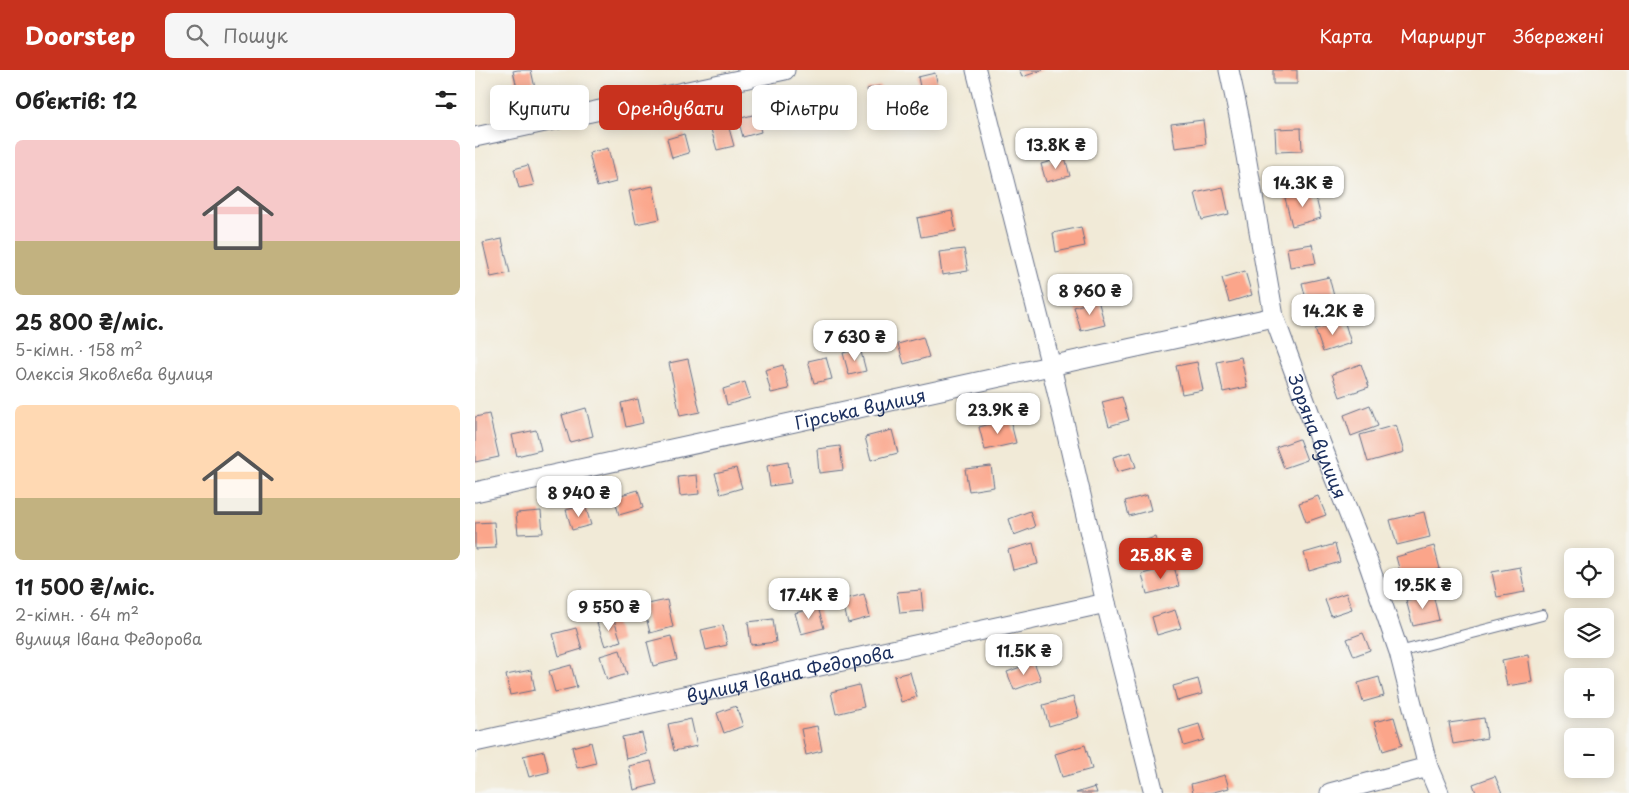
<!DOCTYPE html>
<html lang="uk">
<head>
<meta charset="utf-8">
<style>
	body { margin:0; font-family:"Playpen Sans",sans-serif; background:#f6f6f6; color:#222; height:100vh; display:flex; flex-direction:column; font-size:19px; white-space:nowrap }
	* { box-sizing:border-box; margin:0 }
	p { font-size:16px; color:#767676 }
	.icon { flex:none; width:28px; height:28px; fill:none; stroke:currentColor; stroke-width:2; stroke-linecap:round; stroke-linejoin:round }
	.map { position:relative; flex:1; overflow:hidden }
	.details { display:flex; flex-direction:column; background:#fff; width:475px }
	.details>* { flex:none }
	.guide { position:absolute; left:15px; top:15px; width:475px; height:45px; display:flex; gap:10px }
	.buttons { position:absolute; left:1089px; top:478px; display:grid; gap:10px }
	.buttons a { display:grid; place-items:center; width:50px; height:50px; border-radius:8px; background:#fff; box-shadow:0 2px 12px #0003; font-size:25px }
	.price { position:absolute; translate:-50% -42px; padding:0 11px; border-radius:10px; background:#fff; color:#222; font-size:16px; line-height:32px; filter:drop-shadow(0 1px 2px #0008) }
	.price::after { content:''; position:absolute; left:50%; top:30px; width:15px; height:11px; margin-left:-8px; background:inherit; clip-path:polygon(0 0,100% 0,50% 100%) }
	.price.current { background:#c8321e; color:#fff }
	ul { padding:0; list-style:none }
	li { display:grid; align-content:center; gap:10px; height:265px; padding:0 15px }
	li span { display:grid; place-items:center; height:155px; border-radius:8px; color:#555 }
	li>.icon { margin-inline-start:auto }
	span .icon { width:90px; height:90px; fill:#fffc; stroke-width:1 }
	li b { font-size:21px }
	h2 { display:flex; justify-content:space-between; align-items:center; height:60px; padding:0 15px; font-size:21px }
	.tag { padding:0 18px; border-radius:8px; background:#fff; box-shadow:0 2px 12px #0003; font-size:18px; line-height:45px }
	.tag.current { background:#c8321e; color:#fff }
	header { display:flex; align-items:center; gap:30px; box-sizing:border-box; height:70px; padding:0 25px; background:#c8321e; color:#fff }
	header strong { font-size:24px }
	nav { display:flex; gap:28px; margin-inline-start:auto; font-size:18px }
	.search { width:350px; height:45px; background:#f6f6f6; display:flex; align-items:center; gap:12px; box-sizing:border-box; padding:0 18px; border-radius:8px; color:#767676; font-size:19px }
	main { display:flex; flex:1; min-height:0 }
	.map>svg:first-child { display:block }
	.building { fill:#fba58a }
	.lines { fill:none; stroke-linecap:round; stroke-linejoin:round }
	.lane-casing { stroke:#667088; stroke-width:12 }
	.street-casing { stroke:#667088; stroke-width:21 }
	.lane { stroke:#fff; stroke-width:10 }
	.street { stroke:#fff; stroke-width:19 }
	.labels { text-anchor:middle; dominant-baseline:central; stroke-width:4; stroke-linejoin:round; paint-order:stroke }
	.street-label { font-size:18px; fill:#1b2f5e; stroke:#f6f6f2 }
</style>
</head>
<body>
<header>
<strong>Doorstep</strong>
<div class="search"><svg class="icon" aria-label="search" viewBox="0 0 24 24"><circle cx="10" cy="10" r="6"/><path d="M15 15l6 6"/></svg>Пошук</div>
<nav><a>Карта</a><a>Маршрут</a><a>Збережені</a></nav>
</header>
<main>
<section class="details">
<h2>Об’єктів: 12<svg class="icon" aria-label="filters" viewBox="0 0 24 24"><path d="M4 7h16M4 17h16"/><circle cx="9" cy="7" r="2"/><circle cx="15" cy="17" r="2"/></svg></h2>
<ul>
<li><span style="background:linear-gradient(#f6c9c9 65%,#c2b280 0)"><svg class="icon" aria-label="home" viewBox="0 0 24 24"><path d="M3 11l9-7 9 7M6 9v11h12V9"/></svg></span><div><b>25 800 ₴/міс.</b><p>5-кімн. · 158 m²</p><p>Олексія Яковлєва вулиця</p></div></li>
<li><span style="background:linear-gradient(#ffd9b3 60%,#c2b280 0)"><svg class="icon" aria-label="home" viewBox="0 0 24 24"><path d="M3 11l9-7 9 7M6 9v11h12V9"/></svg></span><div><b>11 500 ₴/міс.</b><p>2-кімн. · 64 m²</p><p>вулиця Івана Федорова</p></div></li>
</ul>
</section>
<div class="map">
<svg width="1154" height="723" viewBox="0 0 1154 723">
	<rect width="100%" height="100%" fill="#f6f6f2"/>
	<filter id="ink" filterUnits="userSpaceOnUse"><feTurbulence type="fractalNoise" baseFrequency=".02" numOctaves="2"/><feDisplacementMap in="SourceGraphic" scale="10" xChannelSelector="R" yChannelSelector="G"/><feConvolveMatrix kernelMatrix="1 2 1 2 8 2 1 2 1" color-interpolation-filters="sRGB"/></filter>
	<filter id="wash" filterUnits="userSpaceOnUse"><feTurbulence type="fractalNoise" baseFrequency=".0096" numOctaves="4" result="noise"/><feDisplacementMap in="SourceGraphic" scale="20" xChannelSelector="R" yChannelSelector="G"/><feGaussianBlur stdDeviation="1.12" result="paint"/><feColorMatrix in="noise" values="0 0 0 0 0 0 0 0 0 0 0 0 0 0 0 0 0 1.4 0 .05"/><feComposite in="paint" operator="in"/></filter>
	<g filter="url(#wash)">
		<rect width="100%" height="100%" fill="#f1ead7"/>
		<g id="blocks">
			<path class="building" d="M43 0H56L60 18 43 22 38 1Z
				M544 0H568L547 7Z
				M798 0H822V14H798Z
				M460 3 468 37 450 41 443 7Z
				M405 16 410 35 396 38 392 19Z
				M343 25 350 48 330 54 323 31Z
				M315 35 319 53 305 57 300 39Z
				M281 44 286 62 268 67 263 49Z
				M728 50 731 74 700 78 696 54Z
				M252 51 259 76 242 80 235 56Z
				M826 58 827 81 801 82 800 59Z
				M209 64 214 83 197 88 192 69Z
				M133 78 141 112 122 117 114 83Z
				M590 87 595 106 571 112 566 94Z
				M53 95 59 115 44 118 39 99Z
				M178 116 185 149 161 154 154 121Z
				M748 117 754 144 727 150 720 123Z
				M839 120 846 148 817 156 810 128Z
				M477 141 481 161 446 167 442 148Z
				M606 157 610 176 581 182 578 163Z
				M27 169 35 203 16 207 8 173Z
				M837 174 841 193 815 197 812 178Z
				M489 179 493 201 467 205 464 182Z
				M770 201 777 225 754 232 747 208Z
				M854 207 860 230 833 237 827 213Z
				M623 230 630 255 606 261 599 237Z
				M869 250 876 273 848 282 840 259Z
				M448 267 454 287 429 294 423 274Z
				M385 278 391 301 374 305 368 283Z
				M351 287 357 309 339 313 333 291Z
				M766 287 772 317 748 322 742 292Z
				M213 289 225 342 205 346 194 293Z
				M722 292 728 320 707 324 701 296Z
				M886 294 894 317 865 327 857 304Z
				M308 295 314 319 296 323 290 300Z
				M270 312 275 328 252 335 248 319Z
				M647 327 654 350 634 356 627 332Z
				M163 329 168 353 151 357 146 333Z
				M895 335 903 356 876 366 869 345Z
				M111 338 118 366 95 372 87 345Z
				M14 344 24 387 0 392V347Z
				M535 349 541 373 510 380 504 357Z
				M921 355 929 382 893 392 885 365Z
				M61 360 66 380 42 386 37 365Z
				M417 360 423 383 396 390 390 367Z
				M824 369 832 390 809 398 801 377Z
				M365 376 368 400 344 403 342 379Z
				M656 382 661 397 642 402 638 387Z
				M313 392 316 413 295 416 292 396Z
				M516 396 519 417 494 421 490 399Z
				M261 398 267 418 246 424 240 403Z
				M222 405 224 424 205 426 203 407Z
				M163 420 168 438 144 445 139 427Z
				M672 425 676 440 654 446 650 431Z
				M843 426 851 445 831 452 824 433Z
				M110 435 116 455 97 460 91 440Z
				M66 441 68 463 43 464 41 443Z
				M555 441 560 457 539 465 534 449Z
				M949 442 955 467 922 475 915 450Z
				M19 452 21 478 0 479V453Z
				M680 467 685 482 664 489 659 474Z
				M558 473 563 494 538 500 533 480Z
				M860 474 865 492 834 501 829 483Z
				M959 476 965 499 927 509 921 487Z
				M699 496 704 516 672 524 667 504Z
				M1045 497 1050 522 1022 527 1017 502Z
				M446 520 448 541 425 543 422 522Z
				M871 523 877 539 856 546 850 530Z
				M389 524 395 547 373 553 367 530Z
				M958 524 964 550 938 556 931 530Z
				M192 530 198 557 175 563 168 535Z
				M343 537 349 558 326 564 320 543Z
				M700 540 706 558 682 565 677 547Z
				M138 547 146 571 130 576 122 553Z
				M298 549 301 572 276 575 273 552Z
				M248 555 252 575 231 580 226 560Z
				M101 558 107 579 84 586 78 564Z
				M888 563 895 580 879 586 872 569Z
				M196 566 202 590 178 596 172 572Z
				M145 580 152 604 132 610 125 586Z
				M1053 585 1057 612 1032 616 1027 590Z
				M559 592 566 610 539 620 532 602Z
				M96 595 102 617 80 622 74 601Z
				M56 600 60 620 35 625 31 605Z
				M435 602 442 627 426 632 419 606Z
				M904 607 909 626 888 632 883 613Z
				M723 609 727 624 702 631 698 616Z
				M384 615 389 637 361 644 356 622Z
				M598 627 604 647 574 656 568 635Z
				M261 636 268 656 249 663 242 643Z
				M919 647 927 675 908 681 899 652Z
				M1009 648 1012 668 978 674 974 653Z
				M216 649 222 676 199 681 193 654Z
				M724 654 729 670 709 676 704 660Z
				M342 656 347 681 331 685 326 659Z
				M167 663 172 684 151 689 147 667Z
				M116 672 121 693 102 698 97 677Z
				M610 675 617 699 587 707 580 684Z
				M69 681 74 702 54 707 48 686Z
				M176 691 182 714 159 720 154 696Z
				M750 705 754 718 735 723H718L716 714Z
				M1020 706 1027 723H1001L998 714Z
				M620 717 622 723H601Z"/>
		</g>
	</g>
	<g filter="url(#ink)">
		<use href="#blocks" fill-opacity="0" stroke="#667088" stroke-width="1"/>
		<g class="lines">
			<g class="lane-casing">
				<path id="lane" d="M924 582 1067 545"/>
			</g>
			<g class="street-casing">
				<g id="street">
					<path d="M501 0 576 296 631 533 679 723"/>
					<path id="s1" d="M754 0 764 46 799 247 846 374 893 492 924 582 953 697 964 723"/>
					<path d="M0 67 310 0"/>
					<path id="s2" d="M0 422 799 247"/>
					<path id="s3" d="M0 672 631 533"/>
					<path d="M855 723 953 697"/>
				</g>
			</g>
			<use href="#lane" class="lane"/>
			<use href="#street" class="street"/>
		</g>
	</g>
	<g class="labels">
		<g class="street-label">
			<text stroke="none"><textPath href="#s2" startOffset="394">Гірська вулиця</textPath></text>
			<text stroke="none"><textPath href="#s1" startOffset="378">Зоряна вулиця</textPath></text>
			<text stroke="none"><textPath href="#s3" startOffset="322">вулиця Івана Федорова</textPath></text>
		</g>
	</g>
</svg>
<div class="buttons">
<a><svg class="icon" aria-label="locate" viewBox="0 0 24 24"><circle cx="12" cy="12" r="6"/><path d="M12 2v4M12 18v4M2 12h4M18 12h4"/></svg></a>
<a><svg class="icon" aria-label="layers" viewBox="0 0 24 24"><path d="M12 4l9 5-9 5-9-5zM3 14l9 5 9-5"/></svg></a>
<a>+</a>
<a>−</a>
</div>
<b class="price" style="left:581px;top:100px">13.8K ₴</b>
<b class="price" style="left:828px;top:138px">14.3K ₴</b>
<b class="price" style="left:615px;top:246px">8 960 ₴</b>
<b class="price" style="left:858px;top:266px">14.2K ₴</b>
<b class="price" style="left:380px;top:292px">7 630 ₴</b>
<b class="price" style="left:523px;top:365px">23.9K ₴</b>
<b class="price" style="left:104px;top:448px">8 940 ₴</b>
<b class="price current" style="left:686px;top:510px">25.8K ₴</b>
<b class="price" style="left:948px;top:540px">19.5K ₴</b>
<b class="price" style="left:334px;top:550px">17.4K ₴</b>
<b class="price" style="left:134px;top:562px">9 550 ₴</b>
<b class="price" style="left:549px;top:606px">11.5K ₴</b>
<div class="guide">
<a class="tag">Купити</a>
<a class="tag current">Орендувати</a>
<a class="tag">Фільтри</a>
<a class="tag">Нове</a>
</div>
</div>
</main>
</body>
</html>
